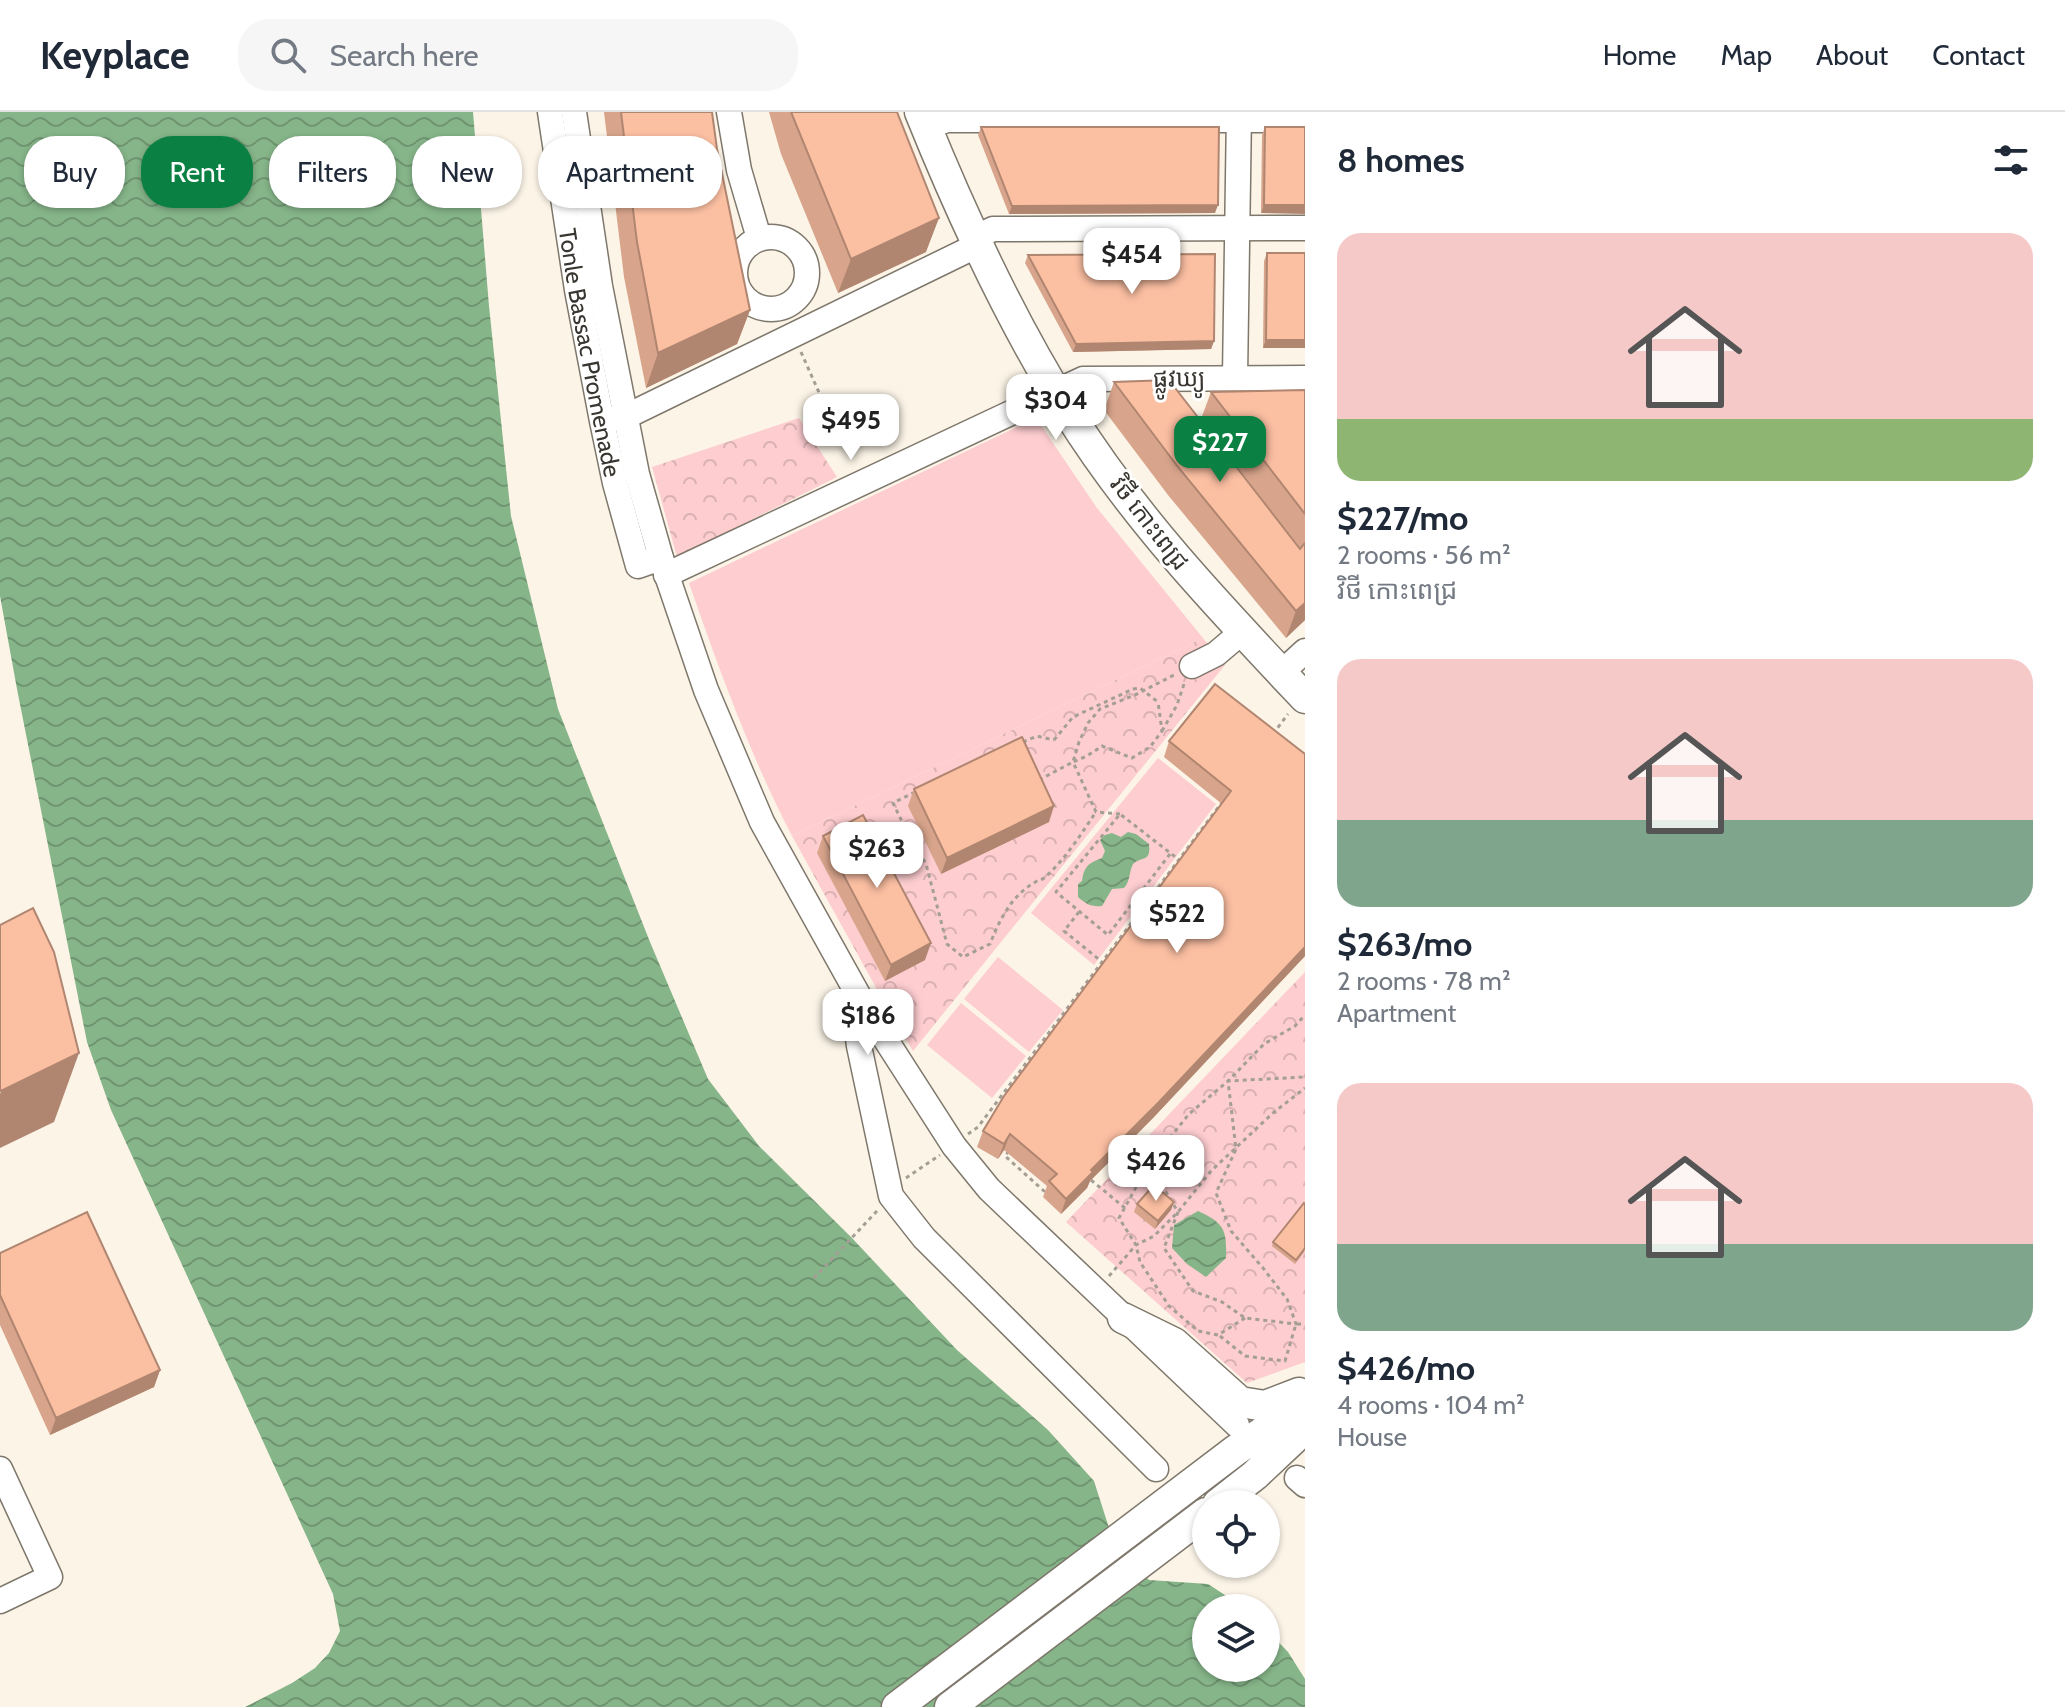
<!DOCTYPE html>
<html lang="en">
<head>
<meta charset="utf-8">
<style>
	body { margin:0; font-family:Cabin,"Noto Sans Khmer",sans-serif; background:#f6f6f7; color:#1f2937; height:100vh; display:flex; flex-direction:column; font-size:30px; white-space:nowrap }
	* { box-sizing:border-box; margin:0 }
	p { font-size:26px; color:#747a83 }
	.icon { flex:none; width:44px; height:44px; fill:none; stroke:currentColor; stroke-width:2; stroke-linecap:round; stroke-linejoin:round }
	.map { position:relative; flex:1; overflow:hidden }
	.sheet { display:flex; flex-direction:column; background:#fff; width:760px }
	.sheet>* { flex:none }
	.top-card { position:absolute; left:24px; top:24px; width:760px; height:72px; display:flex; gap:16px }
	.fabs { position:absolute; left:1192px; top:1378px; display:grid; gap:16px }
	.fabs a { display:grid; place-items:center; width:88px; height:88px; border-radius:50%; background:#fff; box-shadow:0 2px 6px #0004; font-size:40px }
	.price { position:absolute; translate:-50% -68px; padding:0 18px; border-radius:16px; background:#fff; color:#222; font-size:26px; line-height:52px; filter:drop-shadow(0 2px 4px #0008) }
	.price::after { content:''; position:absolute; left:50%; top:48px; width:24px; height:18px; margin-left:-12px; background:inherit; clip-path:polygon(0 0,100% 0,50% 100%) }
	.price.current { background:#0b8043; color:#fff }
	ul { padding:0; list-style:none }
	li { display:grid; align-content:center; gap:16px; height:424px; padding:0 32px }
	li span { display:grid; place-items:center; height:248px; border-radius:24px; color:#555 }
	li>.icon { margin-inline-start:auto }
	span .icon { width:144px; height:144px; fill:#fffc; stroke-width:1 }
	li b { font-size:34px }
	h2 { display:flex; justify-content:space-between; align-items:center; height:96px; padding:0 32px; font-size:34px }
	.tag { padding:0 28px; border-radius:32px; background:#fff; box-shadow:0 2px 6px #0004; font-size:28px; line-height:72px }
	.tag.current { background:#0b8043; color:#fff }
	header { display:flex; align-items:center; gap:48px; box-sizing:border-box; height:112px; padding:0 40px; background:#fff; border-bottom:2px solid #e0e1e3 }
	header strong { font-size:38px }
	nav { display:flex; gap:44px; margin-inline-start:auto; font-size:28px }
	.search { width:560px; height:72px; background:#f6f6f7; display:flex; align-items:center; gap:20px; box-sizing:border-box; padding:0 28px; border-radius:32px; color:#747a83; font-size:30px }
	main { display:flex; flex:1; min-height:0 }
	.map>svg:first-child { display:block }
	.green { fill:#fdcdd0 }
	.park { fill:url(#park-crowns) }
	.water { fill:url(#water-waves) }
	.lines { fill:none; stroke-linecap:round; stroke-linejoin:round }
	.minor-casing { stroke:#7e776b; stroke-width:27 }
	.major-casing { stroke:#7e776b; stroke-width:33 }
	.path { stroke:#a49e95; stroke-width:3; stroke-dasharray:4 4; stroke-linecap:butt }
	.minor { stroke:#fff; stroke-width:24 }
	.major { stroke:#fff; stroke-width:30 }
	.path-bridge { stroke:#a49e95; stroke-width:3; stroke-dasharray:4 4; stroke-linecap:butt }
	.wall { fill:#d8a48b }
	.shaded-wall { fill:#b08671 }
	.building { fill:#fbbfa2; stroke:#b08671; stroke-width:2 }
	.labels { text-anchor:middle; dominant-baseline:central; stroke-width:6; stroke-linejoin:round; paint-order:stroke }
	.street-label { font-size:24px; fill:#393631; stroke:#fff }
</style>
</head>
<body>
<header>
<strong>Keyplace</strong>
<div class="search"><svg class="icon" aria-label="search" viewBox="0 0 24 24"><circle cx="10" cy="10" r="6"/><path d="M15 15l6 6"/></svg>Search here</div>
<nav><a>Home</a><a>Map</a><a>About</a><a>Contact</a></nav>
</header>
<main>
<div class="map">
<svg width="1305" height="1595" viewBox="0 0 1305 1595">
	<defs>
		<pattern id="park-crowns" width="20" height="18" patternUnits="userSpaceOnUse" patternTransform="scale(2)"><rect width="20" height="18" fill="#fdcdd0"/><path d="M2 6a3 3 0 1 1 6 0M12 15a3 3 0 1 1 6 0" fill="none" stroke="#dab1b3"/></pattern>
		<pattern id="water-waves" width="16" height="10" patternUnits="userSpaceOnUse" patternTransform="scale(2)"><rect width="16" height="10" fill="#86b589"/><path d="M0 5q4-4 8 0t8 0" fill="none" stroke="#6f9471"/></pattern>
	</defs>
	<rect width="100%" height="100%" fill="#fcf4e7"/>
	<path class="green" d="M1036 306 1097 396 1203 526 792 724C750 643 719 557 689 471Z
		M1158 646 1216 692 1094 853 1031 801Z
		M998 845 1063 898 1029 940 964 887Z
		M961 891 1026 944 992 986 927 933Z"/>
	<path class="park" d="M799 306 837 365 677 445 652 355Z
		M1203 526 1225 553 913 939 889 899 792 724Z
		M1305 860V1250L1247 1271 1066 1110Z"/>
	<path class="water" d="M0 0H473L489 194 511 404 558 597 650 830 708 967 759 1034 851 1125 957 1238 1048 1318 1094 1369 1110 1419 1128 1447 1149 1468 1208 1472 1245 1496H1206V1556H1266V1517L1288 1540 1305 1567V1595H245L292 1571 315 1556 329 1541 340 1519 333 1482 111 998 87 930 17 577 0 484Z
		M1128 720 1136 722 1149 732C1151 750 1143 744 1134 751 1129 756 1131 769 1124 776L1112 777 1102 794C1091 795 1086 792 1078 785V772L1082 769C1084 754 1089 751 1102 746L1105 739 1100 728 1105 723 1112 721 1121 725Z
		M1198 1099C1224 1111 1227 1117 1226 1146L1206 1165 1187 1152 1172 1136 1174 1113Z"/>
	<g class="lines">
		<g class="minor-casing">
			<g id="minor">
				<path id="s1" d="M550 0 577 178 602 309 615 371 638 454 661 446"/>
				<path d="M574 0 600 174 637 362 661 446 706 578 762 710 866 897 954 1034 989 1077 1237 1313"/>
				<path d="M729 0 739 58 759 126"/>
				<path d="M926 15 947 8H1305"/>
				<circle cx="771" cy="161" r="36"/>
				<path d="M974 126 993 117 1305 116"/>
				<path d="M1235 265 1239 0"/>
				<path d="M612 307 625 305 978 133"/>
				<path d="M666 463 1083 267 1305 266"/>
				<path d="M1192 554 1216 542 1242 520"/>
				<path d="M1281 561 1305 539"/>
				<path d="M866 897 855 904 859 934 891 1084 924 1126 1156 1357"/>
				<path d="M0 1357 50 1465 0 1489"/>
				<path d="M1297 1366 1305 1373"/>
			</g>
		</g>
		<g class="major-casing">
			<path id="major" d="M920 0C962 104 1009 206 1068 300 1134 406 1220 496 1305 586
				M1123 1206 1174 1231 1240 1290 1265 1294 1299 1281
				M1218 1392 1255 1363 1305 1316
				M897 1595 1236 1338 1305 1292
				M950 1595 1206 1401"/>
		</g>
		<path class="path" d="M801 240 833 312
			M1162 619 1177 593 1184 572
			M1273 622 1288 602
			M1023 630 1037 624 1054 628
			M1039 668 1073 650 1079 630 1088 611 1100 597 1137 582 1174 563
			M915 680 893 691 910 726 926 752 947 832 963 845 990 832C999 809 1011 784 1034 771 1042 765 1037 772 1045 765 1065 748 1081 722 1096 700
			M1120 702 1096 700 1073 650 1087 644 1102 634 1132 646 1150 635 1162 619 1158 590
			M1170 742 1108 823 1056 780 1120 702 1178 747
			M1079 800 1064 819 1101 849
			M968 1022 978 1015 1223 689
			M1009 1039 1005 1044 1044 1079 1048 1075
			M1149 1052 1178 1100 1164 1136 1193 1179 1222 1190 1245 1206 1296 1212 1287 1187 1263 1156 1231 1119 1216 1081 1236 1037 1228 969 1305 965
			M906 1066 940 1043
			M1091 1068 1125 1096
			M1109 1164 1136 1133 1154 1124 1178 1100 1211 1059 1273 1001 1305 976
			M814 1166 877 1099
			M1245 1206 1218 1223 1198 1219 1169 1194 1140 1150 1136 1133 1119 1106 1149 1052 1189 1002 1228 969 1264 932 1295 914 1305 903
			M1220 1224 1245 1244 1285 1249 1296 1212H1305"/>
		<use href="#minor" class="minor"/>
		<use href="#major" class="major"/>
		<path class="path-bridge" d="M1054 628 1073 605 1133 577 1140 576 1158 590"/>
	</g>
	<path class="wall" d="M604 0H712L717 37 750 198 737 232 646 276 624 165Z
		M769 0H897L926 140 838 181 781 42Z
		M981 15 1215 101 1009 102 978 23Z
		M1265 15H1305L1261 101 1262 23Z
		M1267 141H1305V236H1263L1264 149Z
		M1028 143 1214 229 1211 237 1073 240 1025 151Z
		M1114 270 1300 437 1201 307 1211 280 1305 278V508L1286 526 1168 383 1104 298Z
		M1169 629 1305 642V844L1153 1006 1090 1069 1087 1076 1061 1102 1043 1085 1047 1074 1004 1038 998 1047 977 1035 983 1019 1222 692 1164 645Z
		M914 677 1049 710 941 762 908 694Z
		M823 724 925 848 885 869 817 741Z
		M1137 1092 1171 1098 1155 1117 1134 1100Z
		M1273 1130 1305 1139 1295 1152 1272 1134Z
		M0 1141 160 1258 154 1275 50 1323 0 1213Z"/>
	<path class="shaded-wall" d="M1218 93 1215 101 1009 102 1012 94Z
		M1264 93H1305V102L1261 101Z
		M939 106 926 140 838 181 851 147Z
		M750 198 737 232 646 276 658 241Z
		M1266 228H1305V236H1263Z
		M1214 229 1211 237 1073 240 1076 232Z
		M1305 491V508L1286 526 1296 499Z
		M1054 694 1049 710 941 762 947 746Z
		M931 831 925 848 885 869 891 853Z
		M1305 835V844L1153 1006 1090 1069 1087 1076 1061 1102 1066 1087 1091 1058Z
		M79 941 54 1010 0 1036V982L1 979Z
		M1010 1022 1004 1038 998 1047 1004 1032Z
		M1174 1090 1171 1098 1155 1117 1158 1109Z
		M160 1258 154 1275 50 1323 56 1306Z"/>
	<path class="building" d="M621 0H712L717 37 750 198 658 241 637 130Z
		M791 0H897L939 106 851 147Z
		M981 15H1219L1218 93 1012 94Z
		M1265 15H1305V93H1264Z
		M1267 141H1305V228H1266Z
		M1215 142 1214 229 1076 232 1028 143Z
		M1169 268 1300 437 1305 431V491L1296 499 1178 355 1114 270Z
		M1305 278V402L1211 280Z
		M1215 572 1305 642V835L1159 990 1091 1058 1093 1060 1066 1087 1049 1069 1057 1062 1010 1022 1004 1032 983 1019 1004 984 1231 679 1169 629Z
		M1022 625 1054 694 947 746 914 677Z
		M863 703 931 831 891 853 823 724Z
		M33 796 54 840 79 941 1 979 0 977V813Z
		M1154 1073 1174 1090 1158 1109 1137 1092Z
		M1304 1091 1305 1092V1136L1296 1148 1273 1130Z
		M87 1100 160 1258 56 1306 0 1183V1141Z"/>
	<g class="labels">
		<g class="street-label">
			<text stroke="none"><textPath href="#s1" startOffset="244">Tonle Bassac Promenade</textPath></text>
			<text transform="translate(1179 266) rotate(-1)">ផ្លូវឃ្យូ</text>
			<text transform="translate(1150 411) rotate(52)">វិថី កោះពេជ្រ</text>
		</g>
	</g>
</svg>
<div class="fabs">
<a><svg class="icon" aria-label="locate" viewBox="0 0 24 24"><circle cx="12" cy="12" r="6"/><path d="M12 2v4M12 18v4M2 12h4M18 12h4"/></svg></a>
<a><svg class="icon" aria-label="layers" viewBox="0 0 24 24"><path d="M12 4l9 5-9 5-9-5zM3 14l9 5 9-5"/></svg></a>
</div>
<b class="price" style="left:1132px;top:184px">$454</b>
<b class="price" style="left:1056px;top:330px">$304</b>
<b class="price" style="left:851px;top:350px">$495</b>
<b class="price current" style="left:1220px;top:372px">$227</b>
<b class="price" style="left:877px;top:778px">$263</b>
<b class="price" style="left:1177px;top:843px">$522</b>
<b class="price" style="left:868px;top:945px">$186</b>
<b class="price" style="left:1156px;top:1091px">$426</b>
<div class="top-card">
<a class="tag">Buy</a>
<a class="tag current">Rent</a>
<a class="tag">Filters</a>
<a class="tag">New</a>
<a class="tag">Apartment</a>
</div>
</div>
<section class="sheet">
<h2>8 homes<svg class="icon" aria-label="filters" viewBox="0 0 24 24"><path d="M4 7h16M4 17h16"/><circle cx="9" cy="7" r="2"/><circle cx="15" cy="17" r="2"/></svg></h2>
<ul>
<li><span style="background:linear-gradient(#f6c9c9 75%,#8fb573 0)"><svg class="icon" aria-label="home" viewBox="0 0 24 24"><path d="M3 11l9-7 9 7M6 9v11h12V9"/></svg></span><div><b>$227/mo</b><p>2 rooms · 56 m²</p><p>វិថី កោះពេជ្រ</p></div></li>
<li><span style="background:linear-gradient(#f6c9c9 65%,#7fa58c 0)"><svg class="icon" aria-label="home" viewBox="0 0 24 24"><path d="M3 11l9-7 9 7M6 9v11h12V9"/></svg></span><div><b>$263/mo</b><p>2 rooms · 78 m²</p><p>Apartment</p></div></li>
<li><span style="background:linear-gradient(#f6c9c9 65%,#7fa58c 0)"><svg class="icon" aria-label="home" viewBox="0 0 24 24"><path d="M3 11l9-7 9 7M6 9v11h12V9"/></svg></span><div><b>$426/mo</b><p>4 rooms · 104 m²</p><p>House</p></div></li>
</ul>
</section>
</main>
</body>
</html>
